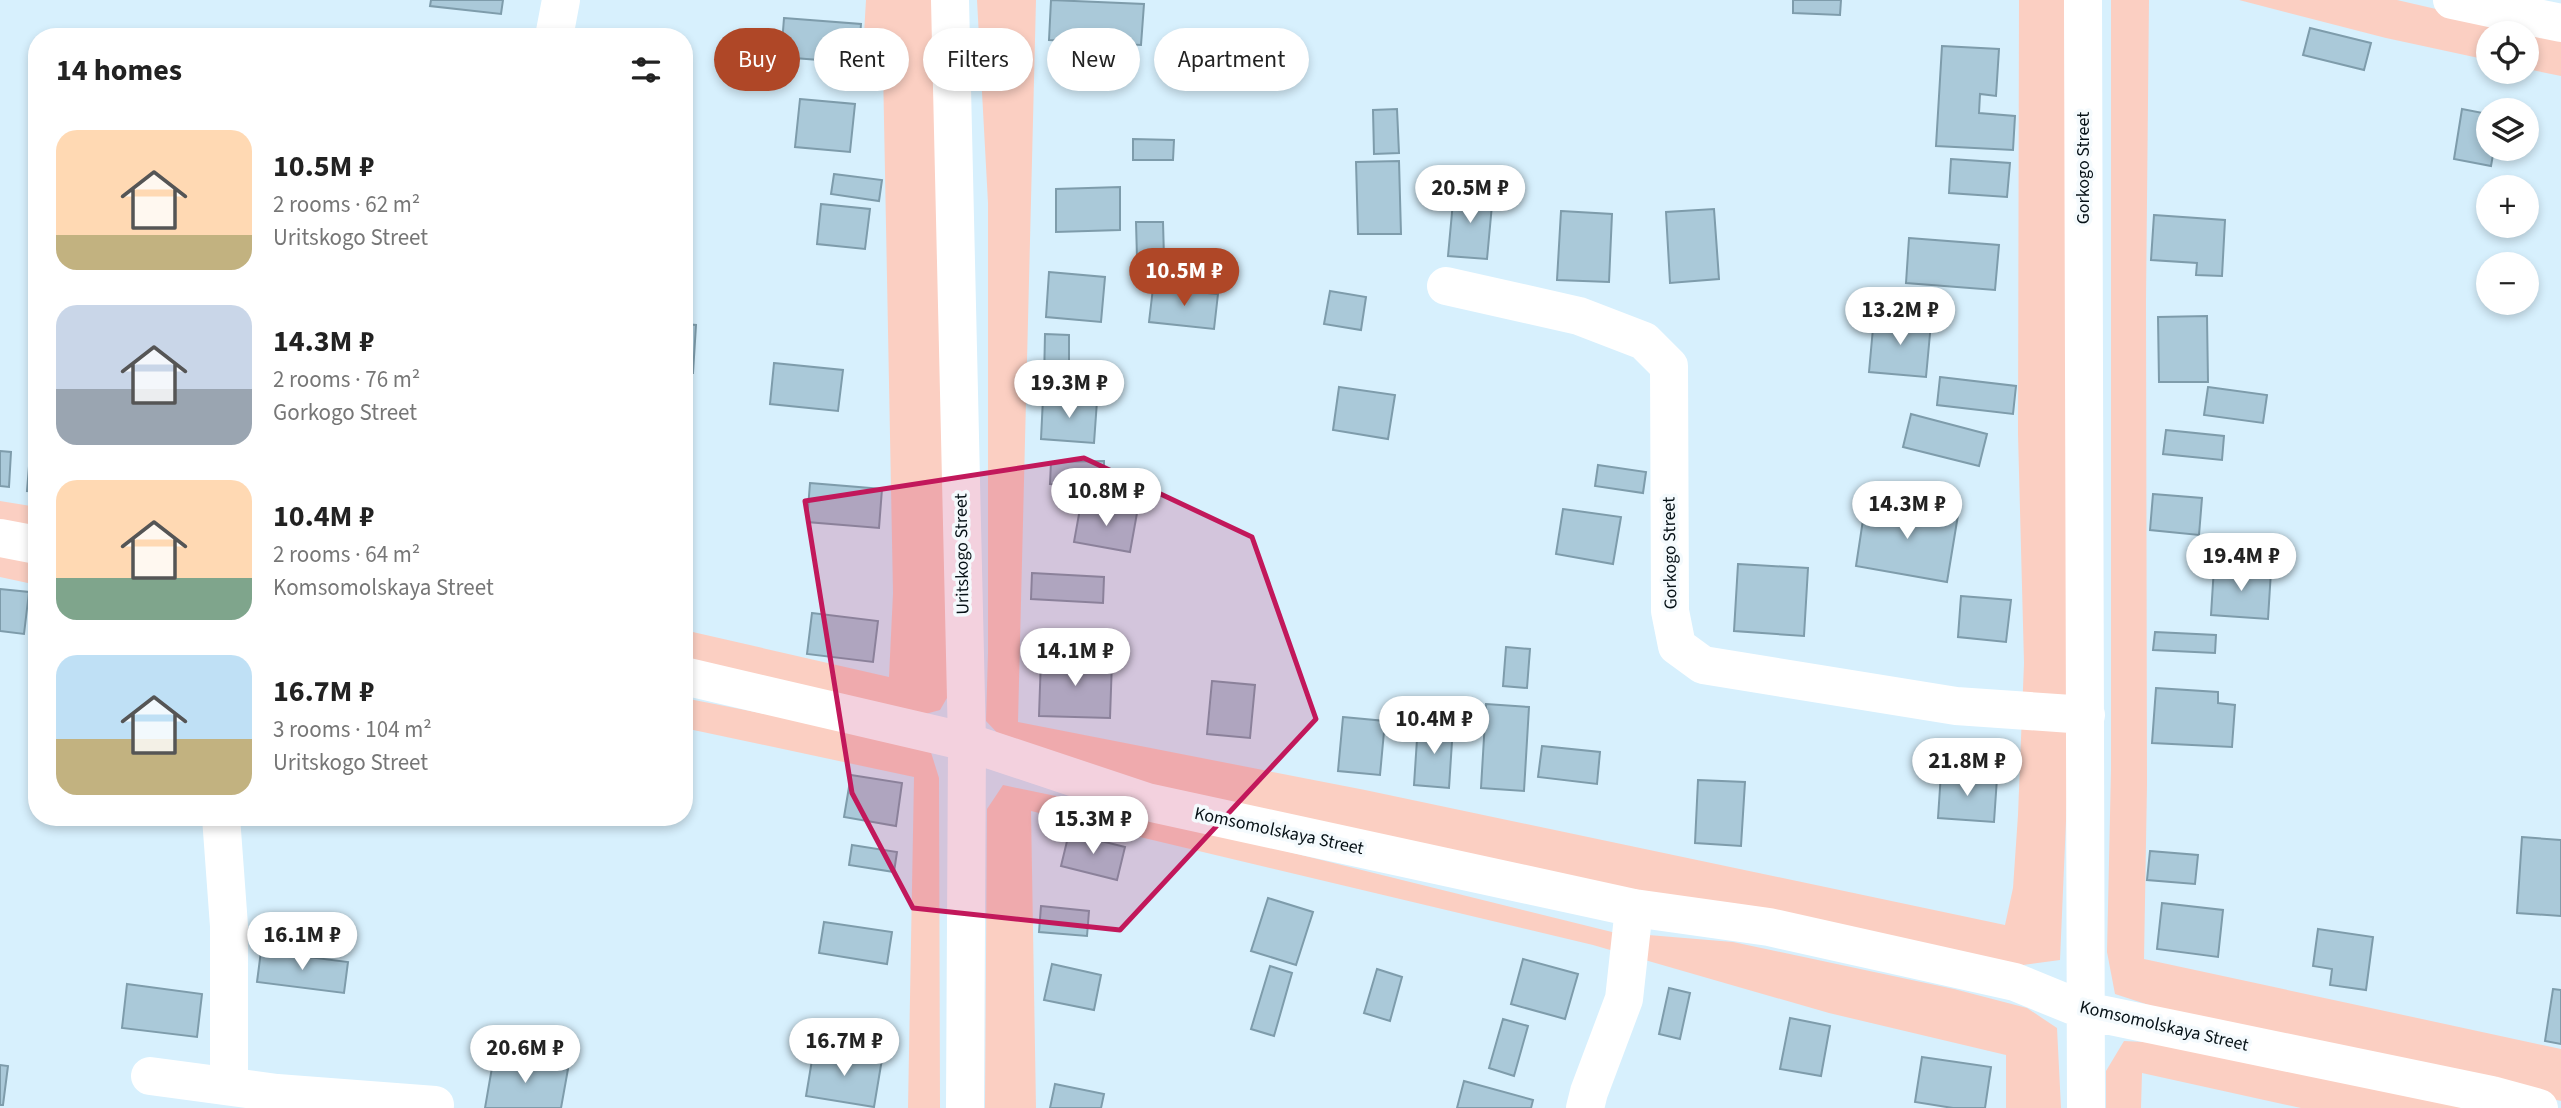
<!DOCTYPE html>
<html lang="en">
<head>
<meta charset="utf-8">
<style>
	body { margin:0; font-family:"Source Sans 3",sans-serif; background:#f2f2f2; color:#222; height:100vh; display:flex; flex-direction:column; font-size:26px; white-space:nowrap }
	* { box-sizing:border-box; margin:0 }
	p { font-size:23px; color:#767676 }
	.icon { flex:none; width:38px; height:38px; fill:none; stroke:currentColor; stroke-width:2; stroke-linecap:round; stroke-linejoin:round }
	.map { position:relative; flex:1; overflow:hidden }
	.side { position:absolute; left:28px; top:28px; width:665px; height:798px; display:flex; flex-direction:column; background:#fff; border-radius:28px; box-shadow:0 4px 10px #0003 }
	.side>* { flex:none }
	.top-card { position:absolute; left:714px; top:28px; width:665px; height:63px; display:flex; gap:14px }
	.buttons { position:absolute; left:2476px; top:21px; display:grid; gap:14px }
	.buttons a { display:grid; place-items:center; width:63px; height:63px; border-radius:50%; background:#fff; box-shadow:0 4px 10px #0003; font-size:35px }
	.price { position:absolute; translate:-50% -60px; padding:0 16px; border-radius:24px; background:#fff; color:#222; font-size:23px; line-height:46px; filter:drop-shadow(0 2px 4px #0008) }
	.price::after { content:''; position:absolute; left:50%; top:42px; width:21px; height:16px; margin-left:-10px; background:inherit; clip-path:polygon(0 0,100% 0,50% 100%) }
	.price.on { background:#af4727; color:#fff }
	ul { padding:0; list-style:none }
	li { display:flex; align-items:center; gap:21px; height:175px; padding:0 28px }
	li span { display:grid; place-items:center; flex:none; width:196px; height:140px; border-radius:21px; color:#555 }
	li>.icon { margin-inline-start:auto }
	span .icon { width:84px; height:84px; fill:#fffc; stroke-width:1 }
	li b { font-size:30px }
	h2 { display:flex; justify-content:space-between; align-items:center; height:84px; padding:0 28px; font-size:30px }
	.pill { padding:0 24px; border-radius:32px; background:#fff; box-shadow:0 4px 10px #0003; font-size:24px; line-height:63px }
	.pill.on { background:#af4727; color:#fff }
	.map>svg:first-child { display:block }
	.green { fill:#fbcfc2 }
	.building { fill:#aac9d9; stroke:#7e9cab; stroke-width:2 }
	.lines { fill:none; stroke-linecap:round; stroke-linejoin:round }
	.minor { stroke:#fff; stroke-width:38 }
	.tertiary { stroke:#fff; stroke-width:38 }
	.marked { fill:#c2185b; fill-opacity:0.2; stroke:#c2185b; stroke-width:5; stroke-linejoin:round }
	.labels { text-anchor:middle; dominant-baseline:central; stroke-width:7; stroke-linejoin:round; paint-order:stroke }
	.street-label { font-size:18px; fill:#061116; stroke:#f4fafd }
</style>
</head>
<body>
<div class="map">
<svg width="2561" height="1108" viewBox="0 0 2561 1108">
	<rect width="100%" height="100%" fill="#d7f0fd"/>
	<path class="green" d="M866 0H934L951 691 940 710 918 716 684 661V630L889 677 893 593 883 68H862Z
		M977 0H1036L1018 722 1365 790 2005 925 2013 888 2018 815 2024 663 2018 434 2019 0H2064L2068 444V775L2060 960 2023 965 1627 898 1129 787 1006 742 986 721 988 653V203Z
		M2111 0H2149L2146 302 2147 785 2144 959 2561 1049V1101L2152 1006 2115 994 2107 952 2111 770Z
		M2239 0H2397L2561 38V76L2527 69V33H2488V60L2386 38Z
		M0 501 37 507V533L0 526Z
		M0 553 37 561V585L0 577Z
		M684 698 929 746 939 778 940 1108H908L914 777 684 728Z
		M1003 785 1099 805 1612 932 1733 942 1954 989 2027 1008 2057 1028 2061 1108H2006V1055L1829 1013 1593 945 1031 811 1036 1108H985L987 809Z
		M2124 1041 2163 1043 2467 1108H2301L2142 1073 2141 1108H2106V1071Z"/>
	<path class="building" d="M431 0H503L501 14 430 6Z
		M1051 0 1144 4 1141 45 1049 40Z
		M1793 0H1841L1840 15 1793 13Z
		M784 18 861 24 858 63 781 57Z
		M2310 28 2371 43 2364 70 2303 55Z
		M1942 46 1999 49 1996 96 1980 94 1979 113 2015 116 2013 150 1936 146Z
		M800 99 855 104 850 152 795 147Z
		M1397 109 1399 153 1374 154 1373 110Z
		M2462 109 2488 114V149H2494L2491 166 2454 159Z
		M1133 139 1174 140 1173 160H1133Z
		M1951 159 2010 163 2007 197 1949 193Z
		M1399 161 1401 234H1358L1356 162Z
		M834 174 882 180 879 201 831 194Z
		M1120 187V230L1056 232V189Z
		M1454 191 1493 194 1487 259 1448 256Z
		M821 204 870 209 865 249 817 244Z
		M1714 209 1719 279 1670 283 1666 212Z
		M1561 211 1612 214 1609 282 1557 280Z
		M2154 215 2225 220 2222 276 2196 275 2197 263 2151 260Z
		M1136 222H1163L1164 258H1137Z
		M1909 238 1999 245 1995 290 1906 283Z
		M1049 272 1105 277 1101 322 1046 317Z
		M1153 288 1218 294 1214 329 1149 322Z
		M1330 291 1366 297 1361 330 1324 324Z
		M2207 316 2208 382H2159L2158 317Z
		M1874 317 1931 323 1926 377 1869 372Z
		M684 324 696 325 693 373H684Z
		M1045 334 1069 335V382L1044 381Z
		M774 363 843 370 838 411 770 404Z
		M1940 377 2016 386 2013 414 1937 405Z
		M1339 387 1395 395 1388 439 1333 430Z
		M2208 387 2267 395 2263 423 2204 415Z
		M1043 398 1097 401 1094 443 1041 439Z
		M34 404H37V492L27 491Z
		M1911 414 1987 434 1979 466 1903 447Z
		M2166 430 2224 436 2222 460 2163 454Z
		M0 451 11 452 9 487 0 486Z
		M1104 461V485L1050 484 1051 462Z
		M1598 465 1646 472 1643 493 1595 486Z
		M810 483 882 489 879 528 807 522Z
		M2153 494 2202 498 2199 535 2150 530Z
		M1866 500 1958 515 1947 582 1856 566Z
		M1081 503 1137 513 1130 552 1074 542Z
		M1563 509 1621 517 1613 564 1556 554Z
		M1738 564 1808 568 1804 636 1734 631Z
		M2214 567 2271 571 2268 619 2211 615Z
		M1032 573 1104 577 1103 603 1031 599Z
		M0 589 29 592 24 634 0 631Z
		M1961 596 2011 600 2006 642 1958 637Z
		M812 613 878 621 873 662 807 654Z
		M2155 632 2216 635 2215 653 2153 650Z
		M1506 647 1530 649 1527 688 1503 686Z
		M1041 658 1112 661 1110 718 1039 716Z
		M1212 681 1255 685 1250 738 1207 734Z
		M2156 688 2218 692V703L2235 705 2232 747 2152 743Z
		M1486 704 1529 707 1524 791 1481 788Z
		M1343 717 1385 721 1380 775 1338 771Z
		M1418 724 1453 726 1449 788 1414 785Z
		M1542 746 1600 752 1597 784 1538 777Z
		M1941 773 1997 778 1994 822 1938 818Z
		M851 775 902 783 896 826 844 817Z
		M1698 780 1745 782 1741 846 1695 843Z
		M1069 833 1125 847 1117 880 1061 866Z
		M2522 837 2561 840V916L2517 913Z
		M852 845 897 852 894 872 849 865Z
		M2150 851 2198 855 2195 884 2147 880Z
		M1268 898 1313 912 1296 965 1251 951Z
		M2162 903 2223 910 2218 957 2157 949Z
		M1041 906 1089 911 1087 936 1039 932Z
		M824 922 892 932 887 964 819 953Z
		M2318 929 2373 937 2366 990 2330 985 2332 969 2313 966Z
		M261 951 348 962 344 993 257 982Z
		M1523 959 1578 974 1565 1019 1511 1004Z
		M1052 964 1101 975 1094 1010 1044 1000Z
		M1270 966 1292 973 1274 1036 1251 1029Z
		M1377 969 1402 977 1390 1021 1364 1013Z
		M127 984 202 994 197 1037 122 1028Z
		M1669 988 1690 993 1680 1039 1659 1034Z
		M2553 989 2561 990V1044L2545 1041Z
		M1790 1018 1830 1026 1821 1076 1780 1069Z
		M1503 1019 1528 1026 1514 1076 1489 1068Z
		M814 1048 882 1059 874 1107 806 1096Z
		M494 1056 568 1069 561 1108H485Z
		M1922 1057 1991 1067 1985 1108H1953L1915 1102Z
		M0 1065 8 1066 3 1105H0Z
		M1464 1081 1533 1100 1531 1108H1457Z
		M1055 1084 1104 1094 1101 1108H1050Z"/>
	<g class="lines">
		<path class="minor" d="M950 0 967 742 965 1108
			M2083 0 2086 1108
			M554 37 561 0
			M1446 286 1579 316 1644 341 1669 366 1670 611 1677 646 1703 665 1956 706 2086 715
			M0 538 37 545
			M684 676 967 742 1147 802 1634 908 1769 927 2015 982 2086 1011 2492 1095 2539 1108
			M221 817 229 926V1086
			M150 1076 277 1093 435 1105
			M1585 1108 1589 1092 1624 999 1634 908"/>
		<path class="tertiary" d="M2452 0 2561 23"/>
	</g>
	<path class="marked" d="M1084 458 1252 537 1316 719 1120 930 913 908 852 793 805 501Z"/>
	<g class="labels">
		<g class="street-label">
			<text transform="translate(2083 168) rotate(-90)">Gorkogo Street</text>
			<text transform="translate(1670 553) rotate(-91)">Gorkogo Street</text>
			<text transform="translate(962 554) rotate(-91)">Uritskogo Street</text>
			<text transform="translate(1279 831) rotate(12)">Komsomolskaya Street</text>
			<text transform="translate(2164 1026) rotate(13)">Komsomolskaya Street</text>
		</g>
	</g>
</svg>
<div class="buttons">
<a><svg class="icon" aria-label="locate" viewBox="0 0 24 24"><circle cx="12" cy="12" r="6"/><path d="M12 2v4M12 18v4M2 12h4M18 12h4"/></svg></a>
<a><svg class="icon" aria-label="layers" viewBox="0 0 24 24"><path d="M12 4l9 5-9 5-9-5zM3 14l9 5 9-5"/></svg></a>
<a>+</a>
<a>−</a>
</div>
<b class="price" style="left:1470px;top:225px">20.5M ₽</b>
<b class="price on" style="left:1184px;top:308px">10.5M ₽</b>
<b class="price" style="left:1900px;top:347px">13.2M ₽</b>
<b class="price" style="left:1069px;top:420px">19.3M ₽</b>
<b class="price" style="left:1106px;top:528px">10.8M ₽</b>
<b class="price" style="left:1907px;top:541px">14.3M ₽</b>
<b class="price" style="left:2241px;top:593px">19.4M ₽</b>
<b class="price" style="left:1075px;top:688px">14.1M ₽</b>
<b class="price" style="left:1434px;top:756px">10.4M ₽</b>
<b class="price" style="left:1967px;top:798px">21.8M ₽</b>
<b class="price" style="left:1093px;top:856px">15.3M ₽</b>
<b class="price" style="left:302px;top:972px">16.1M ₽</b>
<b class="price" style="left:844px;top:1078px">16.7M ₽</b>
<b class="price" style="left:525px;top:1085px">20.6M ₽</b>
<div class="top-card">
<a class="pill on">Buy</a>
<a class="pill">Rent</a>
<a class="pill">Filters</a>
<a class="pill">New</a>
<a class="pill">Apartment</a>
</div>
<section class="side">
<h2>14 homes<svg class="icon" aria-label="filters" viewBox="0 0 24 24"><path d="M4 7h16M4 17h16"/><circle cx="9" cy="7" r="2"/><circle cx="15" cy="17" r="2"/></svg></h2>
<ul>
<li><span style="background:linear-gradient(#ffd9b3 75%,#c2b280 0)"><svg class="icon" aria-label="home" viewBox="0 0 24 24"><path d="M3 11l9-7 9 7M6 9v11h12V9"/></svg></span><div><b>10.5M ₽</b><p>2 rooms · 62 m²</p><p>Uritskogo Street</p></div></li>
<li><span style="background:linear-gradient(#c9d6e8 60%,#9aa5b1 0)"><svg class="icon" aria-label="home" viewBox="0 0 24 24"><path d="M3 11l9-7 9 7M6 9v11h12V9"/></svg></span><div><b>14.3M ₽</b><p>2 rooms · 76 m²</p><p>Gorkogo Street</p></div></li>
<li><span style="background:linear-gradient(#ffd9b3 70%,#7fa58c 0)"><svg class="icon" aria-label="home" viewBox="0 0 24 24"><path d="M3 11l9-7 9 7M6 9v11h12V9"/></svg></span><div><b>10.4M ₽</b><p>2 rooms · 64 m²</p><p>Komsomolskaya Street</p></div></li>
<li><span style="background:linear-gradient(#bfe0f5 60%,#c2b280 0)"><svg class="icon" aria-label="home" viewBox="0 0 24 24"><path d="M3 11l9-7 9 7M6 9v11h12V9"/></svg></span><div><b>16.7M ₽</b><p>3 rooms · 104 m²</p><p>Uritskogo Street</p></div></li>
</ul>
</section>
</div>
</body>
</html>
